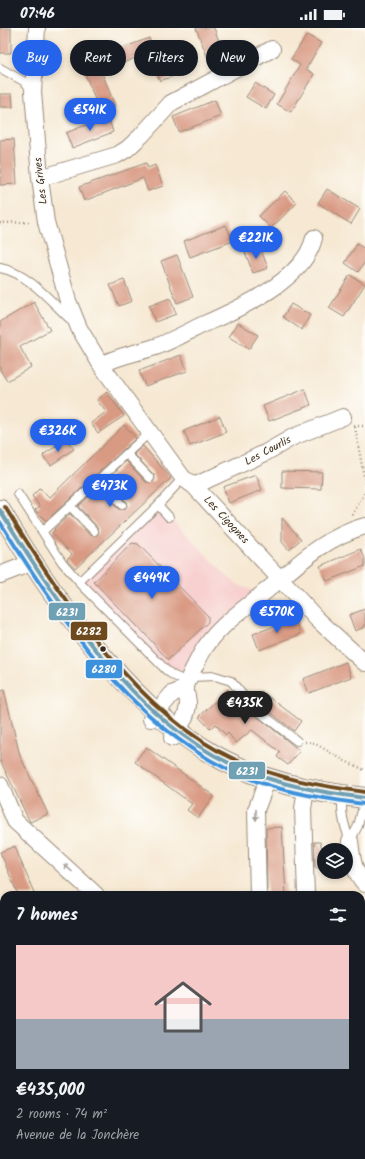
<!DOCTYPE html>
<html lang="en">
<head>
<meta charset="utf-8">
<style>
	body { margin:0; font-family:Kalam,sans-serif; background:#242831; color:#f1f3f6; height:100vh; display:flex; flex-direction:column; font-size:15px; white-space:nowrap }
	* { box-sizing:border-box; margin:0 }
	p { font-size:13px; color:#9ea1a6 }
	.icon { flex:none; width:22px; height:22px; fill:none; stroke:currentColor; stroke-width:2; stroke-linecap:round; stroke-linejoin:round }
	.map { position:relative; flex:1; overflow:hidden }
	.panel { position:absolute; left:0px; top:863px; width:365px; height:268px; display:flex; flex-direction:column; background:#171b24; border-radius:12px 12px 0 0; box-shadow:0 2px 6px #0003 }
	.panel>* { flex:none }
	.guide { position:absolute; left:12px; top:12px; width:341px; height:36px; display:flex; gap:8px }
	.controls { position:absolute; left:317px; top:815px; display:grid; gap:8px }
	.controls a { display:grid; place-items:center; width:36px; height:36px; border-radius:50%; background:#171b24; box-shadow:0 2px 6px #0003; font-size:20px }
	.price { position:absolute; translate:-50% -34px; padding:0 9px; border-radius:14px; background:#2563eb; color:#fff; font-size:13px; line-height:26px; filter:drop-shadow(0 1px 2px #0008) }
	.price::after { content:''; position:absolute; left:50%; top:24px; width:12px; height:9px; margin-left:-6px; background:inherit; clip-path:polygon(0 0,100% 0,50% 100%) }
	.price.on { background:#222; color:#fff }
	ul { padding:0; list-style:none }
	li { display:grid; align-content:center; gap:8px; height:212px; padding:0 16px }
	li+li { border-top:1px solid #363941 }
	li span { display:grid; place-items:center; height:124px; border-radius:0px; color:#555 }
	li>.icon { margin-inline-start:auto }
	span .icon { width:72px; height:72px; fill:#fffc; stroke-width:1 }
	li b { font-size:17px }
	h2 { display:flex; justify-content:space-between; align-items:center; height:48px; padding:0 16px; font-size:17px }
	.pill { padding:0 14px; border-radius:18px; background:#171b24; box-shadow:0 2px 6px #0003; font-size:14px; line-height:36px }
	.pill.on { background:#2563eb; color:#fff }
	.status { display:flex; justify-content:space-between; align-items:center; height:28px; padding:0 20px; background:#171b24; direction:ltr }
	.status svg { height:11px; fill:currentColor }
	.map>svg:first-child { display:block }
	.built { fill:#f7d0cf }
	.building { fill:#d99a83 }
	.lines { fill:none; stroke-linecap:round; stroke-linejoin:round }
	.service-casing { stroke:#988978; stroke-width:10 }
	.minor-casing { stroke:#988978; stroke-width:18 }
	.tertiary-casing { stroke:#988978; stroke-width:22 }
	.path { stroke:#988978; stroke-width:2.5; stroke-dasharray:1 3; stroke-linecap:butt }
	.service { stroke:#fff; stroke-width:8 }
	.minor { stroke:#fff; stroke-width:16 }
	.tertiary { stroke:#fff; stroke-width:20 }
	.bus-1-casing { stroke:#fdfcf7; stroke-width:7 }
	.bus-2-casing { stroke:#fdfcf7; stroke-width:7 }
	.bus-3-casing { stroke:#fdfcf7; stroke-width:7 }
	.bus-1 { stroke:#70a0b4; stroke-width:4 }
	.bus-2 { stroke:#3c91dc; stroke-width:4 }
	.bus-3 { stroke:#6e491e; stroke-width:4 }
	.oneway { fill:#a79f9a }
	.bus-dot { fill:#3b2a1e; stroke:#fdfcf7; stroke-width:1.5 }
	.labels { text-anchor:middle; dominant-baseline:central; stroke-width:3; stroke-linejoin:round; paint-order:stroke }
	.street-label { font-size:11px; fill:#3b2a1e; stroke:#fdfcf7 }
	.line-badge { stroke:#fdfcf7; stroke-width:1.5 }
	.badge-label { font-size:11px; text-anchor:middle; font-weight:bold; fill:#fff }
</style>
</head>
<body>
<div class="status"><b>07:46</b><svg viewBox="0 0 49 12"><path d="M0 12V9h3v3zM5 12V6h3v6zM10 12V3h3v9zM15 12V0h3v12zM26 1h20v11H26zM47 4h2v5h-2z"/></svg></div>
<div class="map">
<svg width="365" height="1131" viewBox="0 0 365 1131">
	<rect width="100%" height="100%" fill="#fdfcf7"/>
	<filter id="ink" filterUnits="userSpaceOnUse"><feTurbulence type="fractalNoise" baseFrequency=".025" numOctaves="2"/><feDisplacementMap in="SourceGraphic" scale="8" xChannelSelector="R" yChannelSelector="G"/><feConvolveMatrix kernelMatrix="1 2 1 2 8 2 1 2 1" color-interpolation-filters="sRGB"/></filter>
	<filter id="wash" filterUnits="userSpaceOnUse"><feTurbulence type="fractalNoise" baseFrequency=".012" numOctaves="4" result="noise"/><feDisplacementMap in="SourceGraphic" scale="16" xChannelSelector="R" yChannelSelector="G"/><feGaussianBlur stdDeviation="0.9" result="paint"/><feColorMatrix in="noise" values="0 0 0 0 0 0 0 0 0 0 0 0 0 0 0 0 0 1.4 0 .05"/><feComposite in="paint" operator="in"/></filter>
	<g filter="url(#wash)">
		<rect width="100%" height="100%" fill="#f6e8d2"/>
		<path class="built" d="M158 477 229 550 238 557 261 566 238 584 188 654 174 648 79 554Z"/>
		<g id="blocks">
			<path class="building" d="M0 0H11V25H0Z
				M196 0H214L224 27 209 33Z
				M307 7 321 15 306 41 314 46 291 84 277 76 300 37 291 31Z
				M149 10 154 23 112 39 107 26Z
				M166 33 173 48 160 53 154 37Z
				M99 37 115 78 100 84 84 43Z
				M255 55 274 67 266 81 246 69Z
				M0 66H12L13 79H0Z
				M215 72 221 88 179 104 173 89Z
				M108 88 113 104 72 120 66 105Z
				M14 111 17 156 0 157V112Z
				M146 135 148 140 155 137 163 158 148 163 143 150 84 173 79 159Z
				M327 161 360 181 351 196 318 175Z
				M285 163 297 175 271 200 259 188Z
				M226 197 233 213 190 229 184 213Z
				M357 216 365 221V234L358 244 345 235Z
				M260 219 268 240 253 245 245 224Z
				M177 227 193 269 177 275 161 233Z
				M350 247 365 256 344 289 329 280Z
				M124 252 132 273 119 278 110 257Z
				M170 270 176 286 155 294 149 278Z
				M34 274 50 302 20 319 31 339 7 353 0 342V294Z
				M291 276 310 287 302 302 283 289Z
				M238 295 258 307 249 321 229 309Z
				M181 327 187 343 145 358 139 343Z
				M305 361 311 377 269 393 263 378Z
				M107 364 124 388 98 405 91 395 106 384 97 372Z
				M220 388 226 404 190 418 184 403Z
				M124 397 136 410 46 493 35 482 40 478 32 468 40 460 49 470Z
				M67 412 74 421 51 437 43 429 44 426Z
				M143 418 171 450 75 540 67 531 72 526 52 505 55 502 54 501 70 486 90 507H97L99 504 98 500 78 478 98 460 118 481H125L127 478 126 474 106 452 126 433 146 454H153L155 451 154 447 134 426Z
				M282 443 322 444 321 461 282 460Z
				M256 447 262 462 229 475 223 459Z
				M282 490 301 511 289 522 282 514Z
				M132 515 138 516 208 588V594L168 632 138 598 137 599 94 554Z
				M361 521 365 531V538L327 553 320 538Z
				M365 581V599L355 603 349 587Z
				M296 591 301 606 259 622 253 606Z
				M346 634 351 649 309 665 303 651Z
				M228 661 247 682 248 681 300 723 288 737 277 729 280 724 252 702 236 715 228 705 226 707 215 696 210 701 199 689Z
				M4 662 20 728 48 786 30 794 0 732V663Z
				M261 663 301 693 294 703 255 672Z
				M146 719 214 768 198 790 187 782 192 776 135 734Z
				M282 799 286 867H267L266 800Z
				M314 814H320L324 826V840H315Z
				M15 818 19 829 35 867H18L4 833 0 824Z"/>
		</g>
	</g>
	<g filter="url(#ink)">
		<use href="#blocks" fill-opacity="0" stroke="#988978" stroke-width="1"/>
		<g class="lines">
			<g class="service-casing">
				<path id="service" d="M0 40 25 54 32 63
					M0 240C29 245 52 275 73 294
					M127 426 150 450
					M98 452 122 477
					M18 466 62 534 79 554 167 643 174 648 188 654
					M158 477 169 489
					M70 478 94 503
					M43 503 150 404
					M79 554 158 477 183 450
					M191 649 215 648 231 653 253 679 297 713
					M343 767C340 784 344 797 350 813L358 798 365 770"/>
			</g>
			<g class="minor-casing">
				<path id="minor" d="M37 0 33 64 40 150 46 194 68 273 79 300 101 337 183 450 194 458 317 591 365 635
					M40 150 117 127 127 121 141 108 171 75 272 21
					M101 337C119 327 139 325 158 318 173 312 186 305 200 298 238 281 304 253 314 210
					M194 458 265 425 293 409 343 389
					M0 547 23 538 29 531
					M151 691 172 666 186 660
					M172 710C179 701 188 687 188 675 188 670 185 664 186 659 188 649 196 636 201 626 216 599 243 582 266 563 297 537 325 509 365 498
					M0 757 15 793 96 867
					M306 761 303 781 306 867
					M350 813C352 830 353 843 365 856
					M258 867 256 782 268 750
					M0 964 4 967
					M0 1049 4 1051
					M0 1097 4 1098
					M167 1127 171 1131
					M218 1127 250 1131"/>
			</g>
			<g class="tertiary-casing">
				<path id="tertiary" d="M0 482C51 568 126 675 212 726 259 753 312 764 365 770"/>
			</g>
			<path class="path" d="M0 195 31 194
				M354 398H365
				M355 399 365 455
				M352 487 365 465
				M305 714 314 715 345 733 365 742"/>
			<use href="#service" class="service"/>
			<use href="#minor" class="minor"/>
			<use href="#tertiary" class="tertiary"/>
			<g class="bus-1-casing">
				<path id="bus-1" d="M0 482C55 572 132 690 231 736 273 756 319 764 365 770"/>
			</g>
			<g class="bus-2-casing">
				<path id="bus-2" d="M0 494C56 584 128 693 227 741 270 762 317 770 364 776"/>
			</g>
			<g class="bus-3-casing">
				<path id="bus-3" d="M5 479C59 567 138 687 234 731 275 750 320 758 365 764"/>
			</g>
			<use href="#bus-1" class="bus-1"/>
			<use href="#bus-2" class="bus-2"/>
			<use href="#bus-3" class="bus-3"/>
		</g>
		<defs><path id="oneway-solid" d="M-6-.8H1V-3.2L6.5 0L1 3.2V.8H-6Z"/></defs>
		<g class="oneway">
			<use href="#oneway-solid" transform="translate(256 787) rotate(90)"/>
			<use href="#oneway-solid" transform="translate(68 840) rotate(-138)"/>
		</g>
	</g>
	<circle class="bus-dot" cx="103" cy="621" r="3.5"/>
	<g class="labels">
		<g class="street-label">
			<text transform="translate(41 153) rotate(-97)">Les Grives</text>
			<text transform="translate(268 423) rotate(-28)">Les Courlis</text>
			<text transform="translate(226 492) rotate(47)">Les Cigognes</text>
		</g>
	</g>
	<g class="line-badge">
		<rect x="48" y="574" width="38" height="19" rx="4" fill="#70a0b4"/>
		<rect x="70" y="593" width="38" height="20" rx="4" fill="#6e491e"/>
		<rect x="85" y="631" width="38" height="20" rx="4" fill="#3c91dc"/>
		<rect x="228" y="733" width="38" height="19" rx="4" fill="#70a0b4"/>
	</g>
	<g class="badge-label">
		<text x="67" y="588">6231</text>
		<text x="89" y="607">6282</text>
		<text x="104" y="645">6280</text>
		<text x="247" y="747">6231</text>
	</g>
</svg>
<div class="controls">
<a><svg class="icon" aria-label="layers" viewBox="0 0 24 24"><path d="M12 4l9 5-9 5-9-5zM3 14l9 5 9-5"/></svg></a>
</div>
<b class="price" style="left:90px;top:104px">€541K</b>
<b class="price" style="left:256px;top:232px">€221K</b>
<b class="price" style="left:58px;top:425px">€326K</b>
<b class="price" style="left:110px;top:480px">€473K</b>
<b class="price" style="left:152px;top:572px">€449K</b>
<b class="price" style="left:277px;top:606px">€570K</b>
<b class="price on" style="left:245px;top:697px">€435K</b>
<div class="guide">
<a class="pill on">Buy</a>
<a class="pill">Rent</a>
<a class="pill">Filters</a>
<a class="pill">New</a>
</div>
<section class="panel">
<h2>7 homes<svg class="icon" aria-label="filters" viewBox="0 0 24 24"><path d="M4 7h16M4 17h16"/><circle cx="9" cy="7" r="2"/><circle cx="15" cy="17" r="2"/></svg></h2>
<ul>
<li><span style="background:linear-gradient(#f6c9c9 60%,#9aa5b1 0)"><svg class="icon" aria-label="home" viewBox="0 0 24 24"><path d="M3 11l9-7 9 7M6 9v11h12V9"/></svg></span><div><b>€435,000</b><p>2 rooms · 74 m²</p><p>Avenue de la Jonchère</p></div></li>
</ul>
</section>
</div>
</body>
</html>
